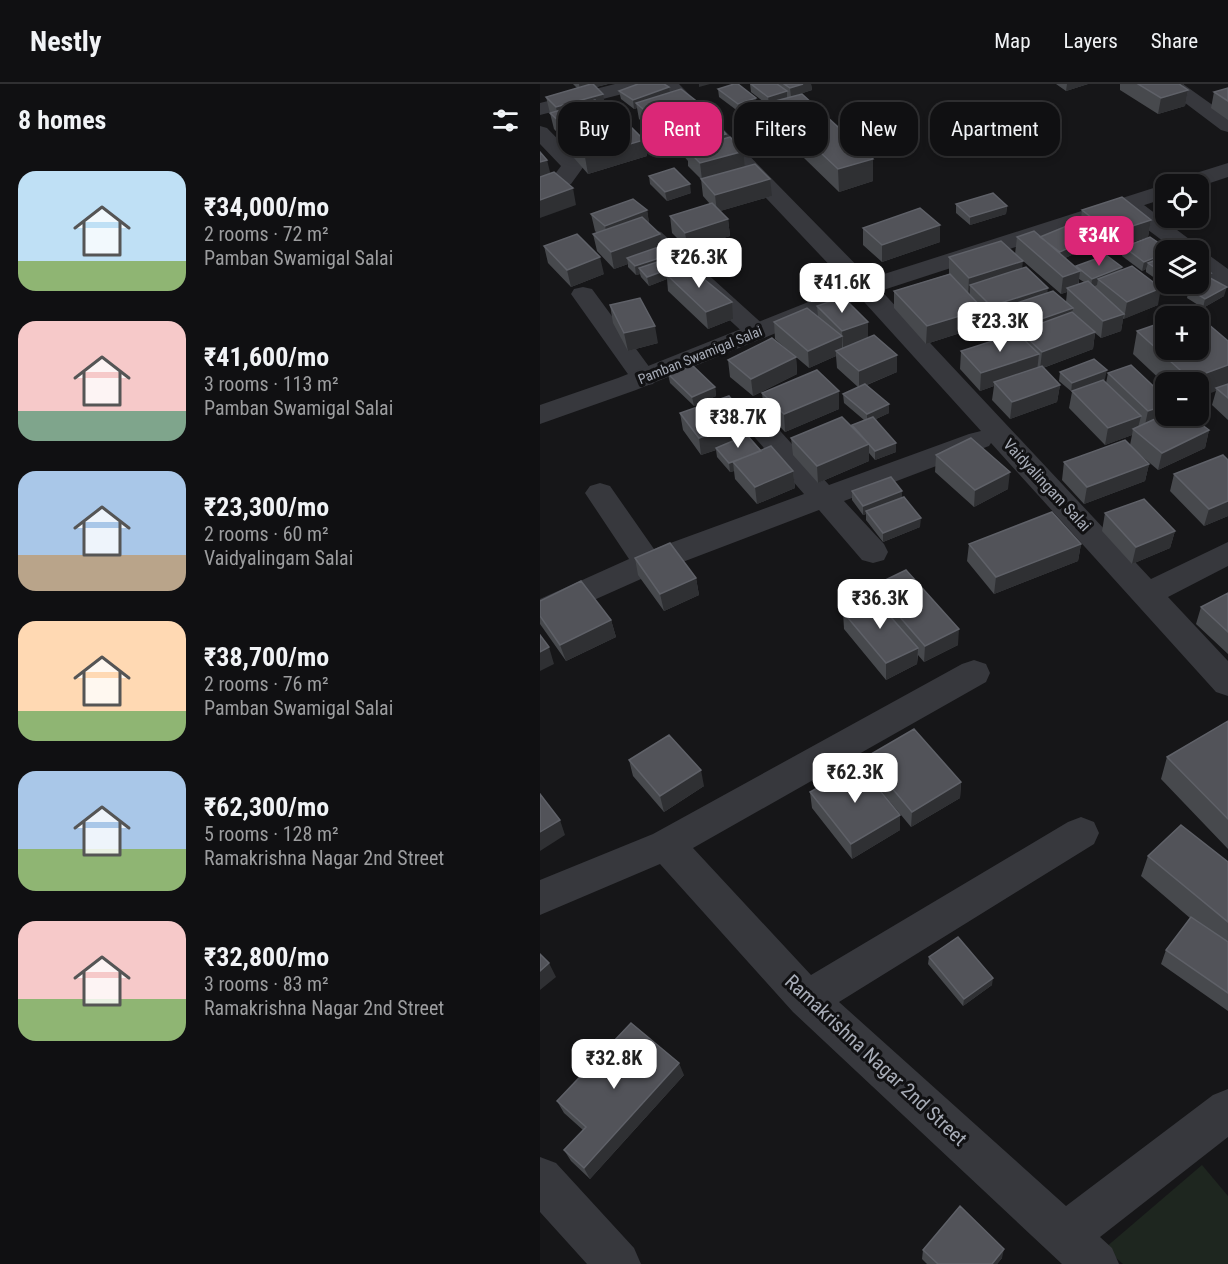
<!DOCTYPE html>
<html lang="en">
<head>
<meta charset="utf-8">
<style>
	body { margin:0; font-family:"Roboto Condensed",sans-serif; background:#19191b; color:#f1f3f6; height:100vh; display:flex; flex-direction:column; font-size:22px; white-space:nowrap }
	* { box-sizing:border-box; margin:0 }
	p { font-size:20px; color:#9c9d9f }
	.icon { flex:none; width:33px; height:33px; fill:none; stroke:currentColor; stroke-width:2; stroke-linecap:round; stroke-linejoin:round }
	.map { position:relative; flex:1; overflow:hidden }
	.drawer { display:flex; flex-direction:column; background:#101012; width:540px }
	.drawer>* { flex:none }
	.hud { position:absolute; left:18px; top:18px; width:570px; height:54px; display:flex; gap:12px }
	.tools { position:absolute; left:615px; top:90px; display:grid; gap:12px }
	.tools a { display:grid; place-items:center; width:54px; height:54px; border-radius:12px; background:#101012; box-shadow:0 3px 9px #0003,0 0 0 2px #303032; font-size:30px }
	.price { position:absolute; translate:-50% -51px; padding:0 14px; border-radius:12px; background:#fff; color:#222; font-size:20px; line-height:39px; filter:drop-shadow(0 2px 3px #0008) }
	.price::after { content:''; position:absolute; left:50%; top:36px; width:18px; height:14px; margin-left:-9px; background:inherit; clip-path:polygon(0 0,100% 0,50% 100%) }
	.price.selected { background:#db2777; color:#fff }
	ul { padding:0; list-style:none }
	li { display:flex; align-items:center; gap:18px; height:150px; padding:0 18px }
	li span { display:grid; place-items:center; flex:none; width:168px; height:120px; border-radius:18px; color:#555 }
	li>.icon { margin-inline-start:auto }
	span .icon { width:72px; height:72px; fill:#fffc; stroke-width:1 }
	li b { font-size:26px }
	h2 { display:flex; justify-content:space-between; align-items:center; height:72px; padding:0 18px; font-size:26px }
	.chip { padding:0 21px; border-radius:18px; background:#101012; box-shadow:0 3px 9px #0003,0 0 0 2px #303032; font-size:21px; line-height:54px }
	.chip.selected { background:#db2777; color:#fff }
	header { display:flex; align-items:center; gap:36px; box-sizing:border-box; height:84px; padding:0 30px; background:#101012; border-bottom:2px solid #303032 }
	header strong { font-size:28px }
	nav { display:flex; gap:33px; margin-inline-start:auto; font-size:21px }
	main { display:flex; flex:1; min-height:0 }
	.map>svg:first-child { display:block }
	.green { fill:#1e261f }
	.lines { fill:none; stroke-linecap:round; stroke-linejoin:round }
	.minor { fill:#37383d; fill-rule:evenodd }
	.tertiary { fill:#37383d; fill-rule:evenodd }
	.wall { fill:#47494d; fill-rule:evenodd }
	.shaded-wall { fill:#2f3033 }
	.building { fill:#525359; stroke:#5f6168; stroke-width:1.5 }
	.labels { text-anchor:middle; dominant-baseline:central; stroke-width:6; stroke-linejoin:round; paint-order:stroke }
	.far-street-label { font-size:14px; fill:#a8adb8; stroke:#111113 }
	.street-label { font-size:16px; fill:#a8adb8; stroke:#111113 }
	.near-street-label { font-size:20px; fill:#a8adb8; stroke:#111113 }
</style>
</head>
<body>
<header>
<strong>Nestly</strong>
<nav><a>Map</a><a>Layers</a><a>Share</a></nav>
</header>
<main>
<section class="drawer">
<h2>8 homes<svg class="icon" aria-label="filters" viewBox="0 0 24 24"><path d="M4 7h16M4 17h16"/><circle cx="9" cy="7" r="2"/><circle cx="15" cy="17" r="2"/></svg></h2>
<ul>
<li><span style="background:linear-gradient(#bfe0f5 75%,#8fb573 0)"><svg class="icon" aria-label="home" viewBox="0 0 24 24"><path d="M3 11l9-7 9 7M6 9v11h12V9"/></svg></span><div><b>₹34,000/mo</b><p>2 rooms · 72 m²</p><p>Pamban Swamigal Salai</p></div></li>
<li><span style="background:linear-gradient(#f6c9c9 75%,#7fa58c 0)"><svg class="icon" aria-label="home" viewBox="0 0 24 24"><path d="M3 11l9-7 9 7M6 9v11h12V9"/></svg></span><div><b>₹41,600/mo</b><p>3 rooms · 113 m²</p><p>Pamban Swamigal Salai</p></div></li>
<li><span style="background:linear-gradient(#a9c7e8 70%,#b9a48a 0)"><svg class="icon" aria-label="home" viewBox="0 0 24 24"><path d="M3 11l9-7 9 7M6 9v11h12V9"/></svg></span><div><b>₹23,300/mo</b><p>2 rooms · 60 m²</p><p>Vaidyalingam Salai</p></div></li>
<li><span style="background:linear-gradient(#ffd9b3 75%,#8fb573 0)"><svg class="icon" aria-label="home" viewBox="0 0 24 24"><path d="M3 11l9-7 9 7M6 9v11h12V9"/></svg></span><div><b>₹38,700/mo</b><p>2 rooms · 76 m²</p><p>Pamban Swamigal Salai</p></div></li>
<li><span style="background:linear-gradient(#a9c7e8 65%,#8fb573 0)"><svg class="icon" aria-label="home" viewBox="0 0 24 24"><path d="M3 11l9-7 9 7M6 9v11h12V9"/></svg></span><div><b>₹62,300/mo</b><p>5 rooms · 128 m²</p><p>Ramakrishna Nagar 2nd Street</p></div></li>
<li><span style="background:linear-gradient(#f6c9c9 65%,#8fb573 0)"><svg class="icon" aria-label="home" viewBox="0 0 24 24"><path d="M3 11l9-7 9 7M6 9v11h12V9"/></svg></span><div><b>₹32,800/mo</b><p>3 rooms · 83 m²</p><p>Ramakrishna Nagar 2nd Street</p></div></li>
</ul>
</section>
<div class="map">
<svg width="688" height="1180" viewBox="0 0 688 1180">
	<rect width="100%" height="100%" fill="#161618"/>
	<path class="green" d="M662 1081 688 1112V1180H583L565 1164Z"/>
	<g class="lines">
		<path class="minor" d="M75 0H109L106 4 0 31V19Z
			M118 0H139L334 199 611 495 688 458V482L628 513 688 577V612L676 608 451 359 449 362 304 417 344 460 348 468 344 476 333 479 322 476 279 426 119 487 0 540V515L89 475 45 409 50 402 60 399 70 402 114 465 264 410 203 340 199 334 203 328 213 325 223 328 289 401 429 350 441 347 316 209Z
			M620 0H643L688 32V48L681 46Z
			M0 42 7 44 44 82 31 100 0 110V96L15 90 21 82 0 60Z
			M588 113 596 115 657 161 660 167 666 169 688 185V204L679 202 658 186V166H635L580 125 577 120 580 115Z
			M113 146 121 148 226 243 230 248 226 253 217 256 208 253 105 158 101 153 105 148Z
			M43 203 52 205 113 288 117 294 113 300 104 302 95 300 31 210 34 205Z
			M434 576 446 580 450 589 446 598 153 764 271 891 528 738 541 733 554 738 559 749 554 760 299 918 526 1122 673 1011 688 1005V1053L560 1153 572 1164 579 1180H522L253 928 120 780 0 831V796L113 750 422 580Z
			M0 1073 16 1079 94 1164 101 1180H47L0 1128Z"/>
		<path class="tertiary" d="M688 79V93L658 103V100H634L637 95Z
			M626 100V114L334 209 96 306 0 340V321L78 294 316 199Z"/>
	</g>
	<path class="wall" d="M33 0H68L56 3 68 31 89 41 104 56 107 72 48 90 34 74 30 56 26 58 14 45 6 13 37 4Z
		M210 0H271L272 6 253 12 333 97 299 108 230 41 228 21 211 8Z
		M516 0H548L526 7Z
		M580 0H644L643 3 648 6 645 22 618 30 580 6Z
		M129 3V8L157 32 112 46 99 35 97 24 94 25 81 15 79 7Z
		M688 4V36L671 24 674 8Z
		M178 5 217 22 199 28 179 13Z
		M132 46 186 54 204 67 205 83 232 112 180 127 188 135 190 152 148 165 132 149 130 132 170 120 163 112 161 95 148 82V77L135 62Z
		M109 92 151 109 127 117 110 100Z
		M416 120 467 122 466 130 430 141 416 129Z
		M107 126 109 140 120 150 122 162 143 180V184L193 235 168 245 128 207 127 195 109 202 101 193 100 190 96 191 88 183V180L74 185 57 167 53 150 57 149 55 147 51 130Z
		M542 126 611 136 608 153 568 166 540 143Z
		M323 144 400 158 342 178 323 161Z
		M477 153H500L549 163 525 174 536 184V182L582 186 618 221 583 235 581 247 561 254 555 249 553 265 503 284 520 301 517 318 470 335 452 316 454 302 440 307 420 285 421 267 480 251V249L469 238 470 233 450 239 443 232 442 242 386 260 354 224V207L409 190V173L482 185 507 209 526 218 527 208 521 210 475 170ZM539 195 544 198 539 200Z
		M4 162 64 190 31 203 8 179Z
		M584 163 629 166 619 197 606 188V185L602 187 582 172Z
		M671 189 670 194 684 212 663 224 647 214 649 205 652 203 647 200H658Z
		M70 221 118 259 88 267 73 239Z
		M277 222 357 271V288L327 301 349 329 336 335 356 368 335 376 329 369V377L278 399 253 371 251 354 312 343V341L324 336 304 319 303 310 318 303 297 284 296 272 269 284 256 273 257 290 213 312 190 293 188 276 252 270 235 255 234 238 278 232Z
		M597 247 688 257V336L672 321 676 307 658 298H626V301L593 270Z
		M520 288 565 295 564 296 566 299 568 289 626 332 669 346 665 364 618 386 597 368 609 380 605 397 544 420 522 396 524 378 590 361 592 351 565 361 529 324 532 308 519 297Z
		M128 290 175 303 176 312 154 322 130 299Z
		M222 309 299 325 245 348 224 326Z
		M140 329 210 354 221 366 253 387 255 404 217 420 195 395 194 387 190 388 177 373 176 366 161 371 143 346Z
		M396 371 468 405 434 423 395 388Z
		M688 376V432L664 442 630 407 634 390Z
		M312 407H362V413L380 443 343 458 326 436V430L323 431 312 416Z
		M565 429 635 447 630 464 592 480 562 447Z
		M429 460H541L538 477 454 510 427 477Z
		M95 474 156 494 159 511 124 527 98 491Z
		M333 502 418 561 384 578 378 571 377 580 346 596 304 545 303 528 333 514Z
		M688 509V570L656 540 661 523Z
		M0 517 71 536 76 553 26 577 0 540Z
		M688 637V765L621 695 627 673Z
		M326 673 421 698 420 714 371 743 326 689Z
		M89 676 164 702 124 728 93 692Z
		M270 708 360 746 312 775 272 724Z
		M608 772 688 778V927L621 880 626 866 650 834 601 792Z
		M389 873 452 901 423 922 388 880Z
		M144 991 50 1095 31 1077 24 1066 43 1046 24 1029 17 1017Z
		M383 1166 462 1174 457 1180H387L382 1175Z"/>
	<path class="shaded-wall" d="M39 0H68L40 7Z
		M159 0H170L159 3Z
		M263 0H271L272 6 251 13 250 4Z
		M527 0H548L526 7Z
		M639 0H644L642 7 648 6 645 22 618 30 621 14Z
		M129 3 130 11 96 19 97 24 94 25 93 16Z
		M247 7V15L229 19 228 13Z
		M63 10 66 26 19 39 16 23Z
		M216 14 217 22 199 28 198 20Z
		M155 16 157 32 112 46 109 30Z
		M68 28 70 44 89 39 91 55 41 68 38 54 27 43 30 56 26 58 23 41Z
		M186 50 187 66 146 65 145 60Z
		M104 56 107 72 48 90 45 73Z
		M204 67 205 84 162 96 160 79Z
		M333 75V97L299 108 298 85Z
		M7 76 11 92 0 96V78Z
		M230 95 232 112 177 128 175 111Z
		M150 100 151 109 127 117 125 108Z
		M33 104 36 121 0 134V116Z
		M467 122 466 130 430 141V133Z
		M107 126 110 143 69 159 65 142Z
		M188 135 190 152 148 165 145 149Z
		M611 136 608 153 568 166 571 149Z
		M400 141V158L342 178V161Z
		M120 150 123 167 87 174 88 180 74 185 71 168Z
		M550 154 549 163 519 177 520 168Z
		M626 169V177L608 179 606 185 602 187 604 178Z
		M132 170 134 179 99 184 100 190 96 191 95 182Z
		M60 173 64 190 31 203 27 186Z
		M483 177 481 194 430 201V210L428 211 429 194Z
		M143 180 144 189 126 190 127 195 109 202 107 193Z
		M582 183 581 192 558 195 557 201 551 204 552 195Z
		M626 186V194L619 197 621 188Z
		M540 187 538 204H527V208L521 210 523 193Z
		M671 189 669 198 654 204 655 200H658V194Z
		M687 203 684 212 663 224 665 215Z
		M508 204 506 221H471L470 233 450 239 451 222Z
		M621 204 618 221 584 235 587 218Z
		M192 218 193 235 168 245 166 228Z
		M533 224 530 241 488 254 490 239Z
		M443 225 442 242 386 260 387 242Z
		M584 230 581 247 561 254 563 237Z
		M328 238V255L303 264 302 247Z
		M115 242 118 259 88 267 84 249Z
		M555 248 553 265 500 285 502 268Z
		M302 252V269L296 267V272L269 284 268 267Z
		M499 270 497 287 454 298V302L440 307 441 289Z
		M357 271V288L319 304V287Z
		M256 273 257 290 213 312 211 295Z
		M688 281V303L676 304V307L658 314V298H649L650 295Z
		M567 286 565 295 533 308 532 307 531 309 532 299Z
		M520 301 517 318 470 335 472 318Z
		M175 303 176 312 154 322 152 313Z
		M299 307V325L245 348 244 330Z
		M349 320V329L327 339V330Z
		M626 321V332L604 345 608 327Z
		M601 332 597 348 593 345 592 351 565 361 568 344Z
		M208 336 210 354 176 364V366L161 371 159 354Z
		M669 346 665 364 618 386 622 369Z
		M356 359V368L335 376V367Z
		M329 360V377L278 399 277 382Z
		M221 367 193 378 194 387 190 388 189 379Z
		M609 380 605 397 544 420 547 403Z
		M253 387 255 404 217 420 215 403Z
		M470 388 468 405 434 423 435 406Z
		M362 407V416L326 427V430L323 431V422Z
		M688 417V432L664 442 669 425Z
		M381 434 380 443 343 458V449Z
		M635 447 630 464 592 480 596 463Z
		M541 460 538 477 454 510 456 493Z
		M156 494 159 511 124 527 120 510Z
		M71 536 76 553 26 577 20 561Z
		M419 545 418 561 384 578 385 562Z
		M9 563 14 580 0 587V568Z
		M378 564 377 580 346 596V579Z
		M161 686 164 702 124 728 120 712Z
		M421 698 420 714 371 743 372 728Z
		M360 731V746L312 775 311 760Z
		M20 736 25 751 0 767V748Z
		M9 879 16 893 0 906V887Z
		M453 894 452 901 423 922 424 915Z
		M139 979 144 991 50 1095 44 1084Z
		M464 1165 462 1174 457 1180H452Z"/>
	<path class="building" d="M51 0H53L63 10 16 23 6 13Z
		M98 0H124L129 3 93 16 79 7Z
		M194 0H198L216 14 198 20 178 5Z
		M211 0H237L247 7 228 13Z
		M244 0H263L250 4Z
		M598 0H639L648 6 621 14Z
		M688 4V17L674 8Z
		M141 5 155 16 109 30 96 19Z
		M262 10 333 75 298 85 228 19Z
		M55 16 68 28 23 41 10 29Z
		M77 28 89 39 38 54 27 43Z
		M173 36 186 50 145 60 132 46Z
		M89 41 104 56 45 73 30 58Z
		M190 53 204 67 160 79 146 65Z
		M0 68 7 76 0 78Z
		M215 80 230 95 175 111 161 95Z
		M134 84 150 100 125 108 109 92Z
		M14 88 33 104 0 116V93Z
		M453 109 467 122 430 133 416 120Z
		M582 113 611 136 571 149 542 126Z
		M93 115 107 126 65 142 51 130Z
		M172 119 188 135 145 149 130 132Z
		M380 124 400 141 342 161 323 144Z
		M102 133 120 150 71 168 53 150Z
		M529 141 550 154 520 168 500 153Z
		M494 147 540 187 523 193 477 153Z
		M37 150 60 173 27 186 4 162Z
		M610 153 629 166H626V169L604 178 584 163Z
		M461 157 483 177 429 194 409 173Z
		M124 161 132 170 95 182 87 174Z
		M566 171 582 183 552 195 536 182Z
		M135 172 143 180 107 193 99 184Z
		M626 172V186L621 188 608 179Z
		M658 181 671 189 658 194Z
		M148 182 192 218 166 228 126 190Z
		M592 182 621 204 587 218 558 195Z
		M486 183 508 204 451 222 430 201Z
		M410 190 443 225 387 242 354 207Z
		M670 194 687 203 665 215 649 205Z
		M548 197 584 230 563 237 527 204Z
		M513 207 533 224 490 239 471 221Z
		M303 213 328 238 302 247 277 222Z
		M100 214 115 242 84 249 70 221Z
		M267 224 302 252 268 267 234 238Z
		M532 228 555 248 502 268 480 247Z
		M654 228 688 257V281L650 295 597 247 626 237V266H658V232H640Z
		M477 249 499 270 441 289 421 267Z
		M334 251 357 271 319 287 296 267Z
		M232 254 256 273 211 295 188 276Z
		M554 275 567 286 532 299 520 288Z
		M151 280 175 303 152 313 128 290Z
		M591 281 626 314V321L608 327 568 289Z
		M502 282 520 301 472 318 454 298Z
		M277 286 299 307 244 330 222 309Z
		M563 296 601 332 568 344 532 307Z
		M325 300 349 320 327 330 303 310Z
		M688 300V314L676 304Z
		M189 312 208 336 159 354 140 329Z
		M626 330V332H650L669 346 622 369 593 345Z
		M302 333 329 360 277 382 251 354Z
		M333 333 356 359 335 367 312 341Z
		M207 351 221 367 189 379 176 364Z
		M431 354 470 388 435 406 396 371Z
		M585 356 609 380 547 403 524 378Z
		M231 362 253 387 215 403 193 378Z
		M683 371 688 376V417L669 425 634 390Z
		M351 393 362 407 323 422 312 407Z
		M364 413 381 434 343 449 326 427Z
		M604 415 635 447 596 463 565 429Z
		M512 428 541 460 456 493 429 460Z
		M130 459 156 494 120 510 95 474Z
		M366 486 419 545 385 562 333 502Z
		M41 497 71 536 20 561 0 532V517Z
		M688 509V548L661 523Z
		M334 514 378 564 346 579 303 528Z
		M0 551 9 563 0 568Z
		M688 637V735L627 673Z
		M374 645 421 698 372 728 326 673Z
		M129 651 161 686 120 712 89 676Z
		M319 681 360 731 311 760 270 708Z
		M0 710 20 736 0 748Z
		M641 741 688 778V838L608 772Z
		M651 833 688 858V909L626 866Z
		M418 853 453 894 424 915 389 873Z
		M0 870 9 879 0 887Z
		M91 939 139 979 44 1084 24 1066 46 1043 17 1017Z
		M420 1122 464 1165 452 1180H398L383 1166Z"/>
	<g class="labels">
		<g class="far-street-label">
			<text transform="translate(160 271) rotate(-22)">Pamban Swamigal Salai</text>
		</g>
		<g class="street-label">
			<text transform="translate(507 401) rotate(47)">Vaidyalingam Salai</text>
		</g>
		<g class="near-street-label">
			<text transform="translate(336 976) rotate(43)">Ramakrishna Nagar 2nd Street</text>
		</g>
	</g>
</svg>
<div class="tools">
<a><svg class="icon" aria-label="locate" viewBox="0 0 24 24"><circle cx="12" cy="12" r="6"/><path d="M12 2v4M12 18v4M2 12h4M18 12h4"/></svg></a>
<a><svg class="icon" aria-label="layers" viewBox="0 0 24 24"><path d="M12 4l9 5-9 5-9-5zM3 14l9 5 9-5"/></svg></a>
<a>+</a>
<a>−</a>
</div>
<b class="price selected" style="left:559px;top:183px">₹34K</b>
<b class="price" style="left:159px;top:205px">₹26.3K</b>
<b class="price" style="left:302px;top:230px">₹41.6K</b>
<b class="price" style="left:460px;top:269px">₹23.3K</b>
<b class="price" style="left:198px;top:365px">₹38.7K</b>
<b class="price" style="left:340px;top:546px">₹36.3K</b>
<b class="price" style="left:315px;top:720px">₹62.3K</b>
<b class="price" style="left:74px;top:1006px">₹32.8K</b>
<div class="hud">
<a class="chip">Buy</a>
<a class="chip selected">Rent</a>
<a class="chip">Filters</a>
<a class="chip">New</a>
<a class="chip">Apartment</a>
</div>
</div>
</main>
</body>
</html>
